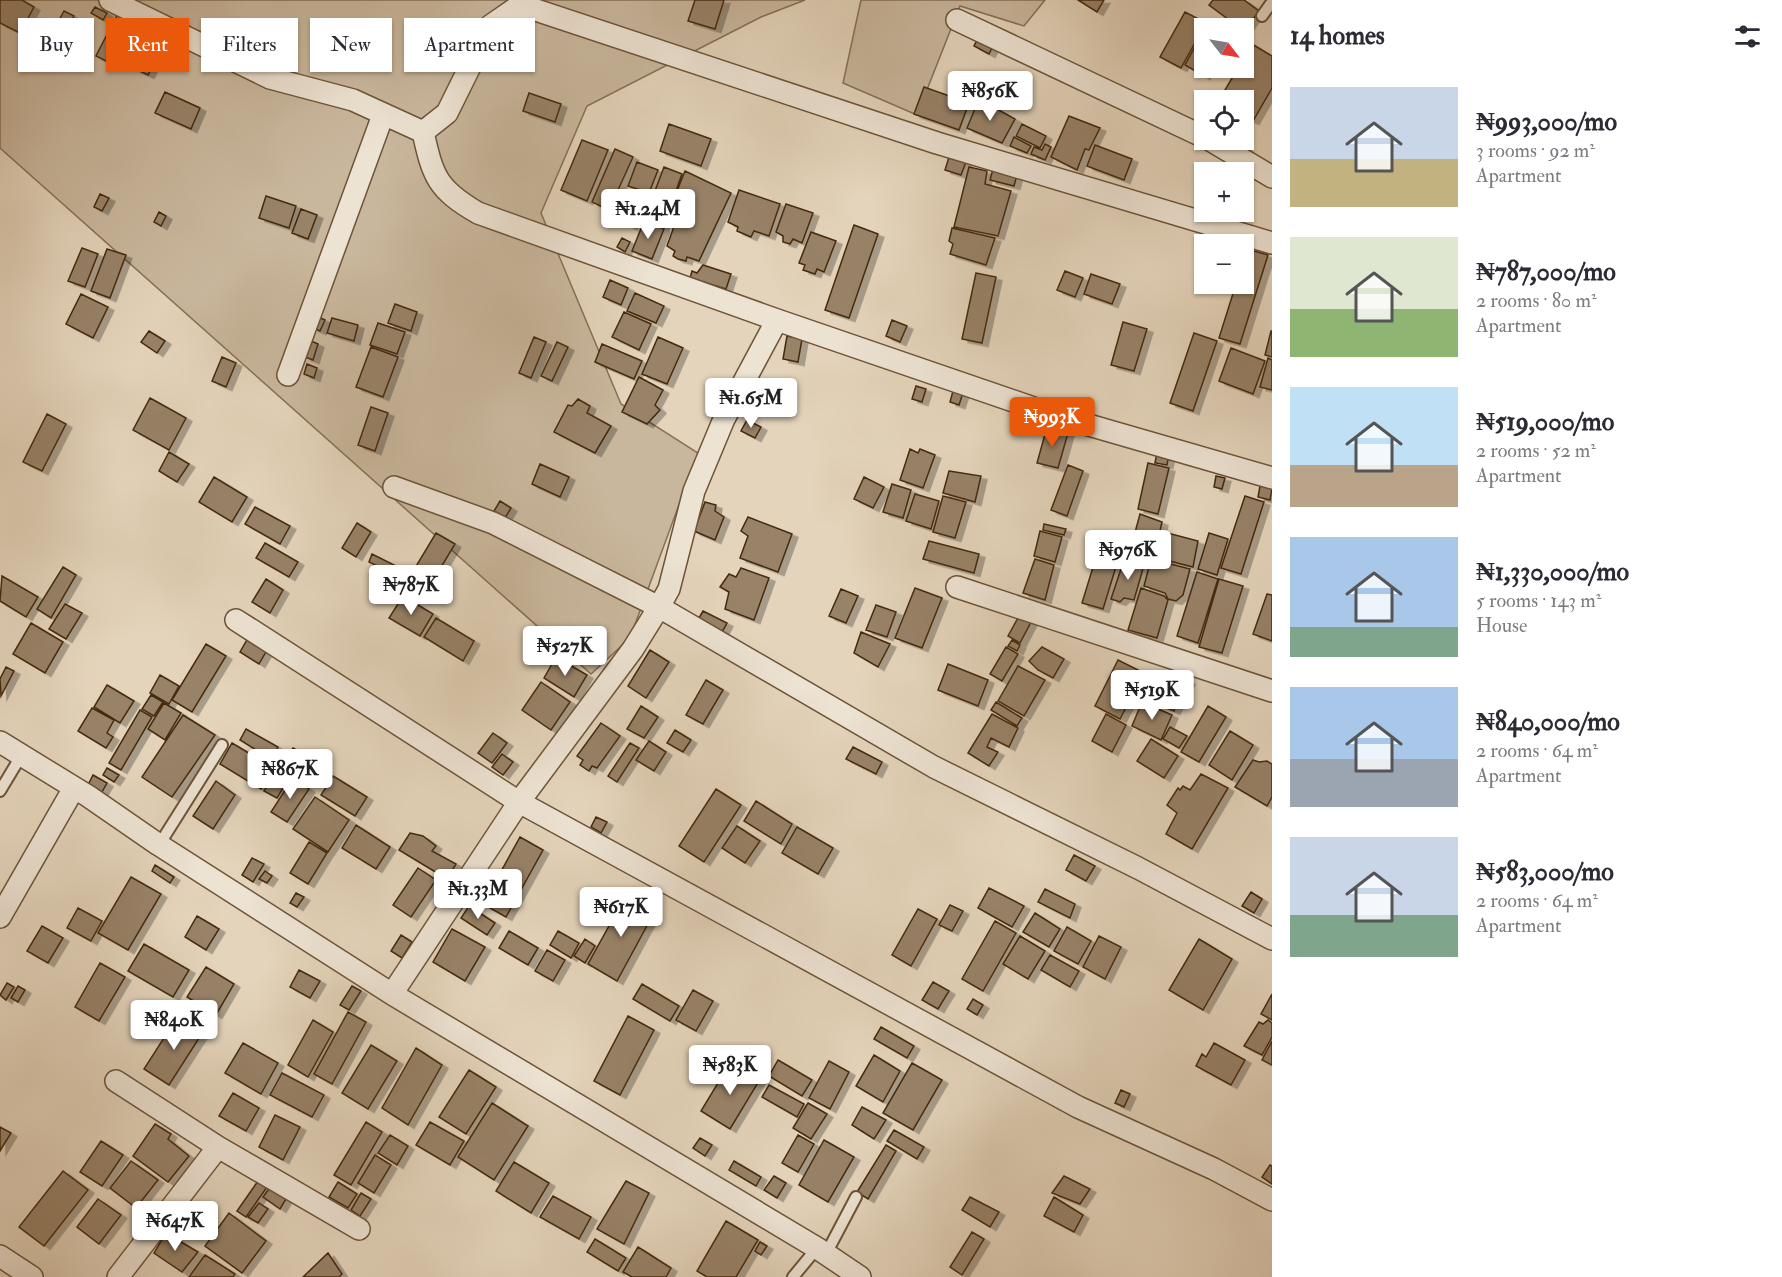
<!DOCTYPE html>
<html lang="en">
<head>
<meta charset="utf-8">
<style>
	body { margin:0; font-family:"IM FELL Double Pica",serif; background:#f2f2f3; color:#2b2b33; height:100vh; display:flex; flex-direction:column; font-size:22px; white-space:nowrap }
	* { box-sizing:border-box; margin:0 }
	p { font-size:20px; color:#7c7c81 }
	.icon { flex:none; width:33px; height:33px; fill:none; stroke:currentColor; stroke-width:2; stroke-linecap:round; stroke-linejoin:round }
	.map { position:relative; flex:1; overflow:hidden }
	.sheet { display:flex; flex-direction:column; background:#fff; width:510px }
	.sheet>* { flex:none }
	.banner { position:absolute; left:18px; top:18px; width:570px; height:54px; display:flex; gap:12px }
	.needle { width:39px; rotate:121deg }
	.tools { position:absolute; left:1194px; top:18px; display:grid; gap:12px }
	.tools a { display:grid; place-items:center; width:60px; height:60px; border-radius:0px; background:#fff; box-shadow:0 2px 4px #0004; font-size:30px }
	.price { position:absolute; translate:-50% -51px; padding:0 14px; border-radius:6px; background:#fff; color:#222; font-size:20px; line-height:39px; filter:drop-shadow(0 2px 3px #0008) }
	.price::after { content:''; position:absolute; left:50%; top:36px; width:18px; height:14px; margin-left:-9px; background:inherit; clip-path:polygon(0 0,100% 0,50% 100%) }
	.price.on { background:#ea580c; color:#fff }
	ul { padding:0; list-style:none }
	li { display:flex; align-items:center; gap:18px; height:150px; padding:0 18px }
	li span { display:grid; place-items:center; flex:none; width:168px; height:120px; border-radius:0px; color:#555 }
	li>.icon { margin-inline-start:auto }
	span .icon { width:72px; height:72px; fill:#fffc; stroke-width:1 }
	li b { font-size:26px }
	h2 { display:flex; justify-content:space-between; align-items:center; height:72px; padding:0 18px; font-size:26px }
	.tag { padding:0 21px; border-radius:0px; background:#fff; box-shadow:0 2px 4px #0004; font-size:21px; line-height:54px }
	.tag.on { background:#ea580c; color:#fff }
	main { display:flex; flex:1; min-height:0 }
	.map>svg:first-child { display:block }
	.green { fill:#c9b79d; stroke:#877055; stroke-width:1.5 }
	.building { fill:#988267; stroke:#452a0d; stroke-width:1.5; filter:url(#shadow) }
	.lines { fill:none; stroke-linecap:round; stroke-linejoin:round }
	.service-casing { stroke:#6d5438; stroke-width:14 }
	.minor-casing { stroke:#6d5438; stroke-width:24 }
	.service { stroke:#ede3d3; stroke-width:10 }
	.minor { stroke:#ede3d3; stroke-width:21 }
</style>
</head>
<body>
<main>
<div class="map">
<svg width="1272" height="1277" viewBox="0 0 1272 1277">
	<defs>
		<filter id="shadow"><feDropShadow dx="6" dy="3.5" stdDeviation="0" flood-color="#0004"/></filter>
	</defs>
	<rect width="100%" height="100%" fill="#e4d4bb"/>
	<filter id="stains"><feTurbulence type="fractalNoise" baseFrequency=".00333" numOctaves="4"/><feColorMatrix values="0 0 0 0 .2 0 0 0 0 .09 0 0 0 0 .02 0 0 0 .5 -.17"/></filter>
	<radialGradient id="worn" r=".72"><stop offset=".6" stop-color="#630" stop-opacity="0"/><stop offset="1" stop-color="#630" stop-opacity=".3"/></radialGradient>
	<path class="green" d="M0 0H805L761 17 587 106 541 213 621 404 698 453 630 638 591 674 0 148Z
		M861 0H1045L1024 26 960 6 917 115 843 83Z"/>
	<path class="building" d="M0 0H22L34 7 20 33 0 23Z
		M695 0H724L715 29 688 21Z
		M1078 0H1104L1097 12Z
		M1213 0H1244L1259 11 1244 31 1209 5Z
		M95 7 107 13 103 20 91 13Z
		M64 11 74 16 60 40 51 35Z
		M1185 12 1206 23 1181 68 1160 57Z
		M117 15 137 26 116 66 96 56Z
		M1204 30V68H1209L1204 76 1185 65Z
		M144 36 163 45 148 75 129 66Z
		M979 36 994 44 989 54 974 46Z
		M1252 44 1272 56V88L1253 121 1244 117V100H1219L1238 68H1244V58Z
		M924 87 969 103 959 130 914 114Z
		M165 92 200 108 191 129 155 113Z
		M529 93 561 104 555 122 523 111Z
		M979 99 1015 119 1002 143 967 128Z
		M1069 116 1100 128 1089 150 1085 149 1077 170 1051 157Z
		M669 124 711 139 701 166 660 151Z
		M1022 124 1046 136 1040 148 1016 136Z
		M1014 137 1031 146 1027 153 1010 146Z
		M582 140 608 150 587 201 561 190Z
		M1045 144 1051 147 1045 160 1031 154 1034 147 1042 150Z
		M1095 145 1132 159 1124 180 1087 166Z
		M615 149 633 157 609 210 592 202Z
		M949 157 966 162 961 175 945 170Z
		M637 162 658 170 649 193 628 186Z
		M664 167 682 174 663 227 644 220Z
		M969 167 987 171 985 184 1011 191 998 236 954 227Z
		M993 169 1017 175 1014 186 990 180Z
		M685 171 731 193 699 261 687 257 686 261 678 259 673 256 675 251 667 246 685 196 677 191Z
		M739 190 780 204 769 236 754 231 751 237 737 231 738 227 728 222Z
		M100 194 109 198 102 211 94 207Z
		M619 195 641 204 631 226 610 217Z
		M266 196 296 206 289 228 259 218Z
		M786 204 813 213 802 243 793 239 790 244 783 242V236L776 232Z
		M301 209 317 215 308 239 292 233Z
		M159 212 166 216 161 226 154 222Z
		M644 221 664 229 652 259 632 251Z
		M854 225 878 234 849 318 825 310Z
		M952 228 995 238 986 265 950 254 953 244 949 241Z
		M811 232 836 241 824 272 817 269 815 274 803 270 805 265 799 263Z
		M622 238 630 242 625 252 617 247Z
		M82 248 98 254 85 287 68 281Z
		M107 249 126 255 110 298 91 291Z
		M1247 249 1268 255 1240 344 1219 338 1236 284H1244V260Z
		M703 265 731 274 726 289 690 278 692 271 697 273Z
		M1065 271 1083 278 1075 297 1057 290Z
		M976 273 996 277 982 343 962 339Z
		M1091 274 1120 284 1112 304 1084 294Z
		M610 280 628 288 621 305 603 297Z
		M635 293 664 306 656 323 627 311Z
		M81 294 108 307 93 338 66 324Z
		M395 304 417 312 411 331 388 323Z
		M624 312 651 324 639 350 612 337Z
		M318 317 325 320 320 331 313 328Z
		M332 318 358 325 354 341 327 333Z
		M892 320 907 326 900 342 886 336Z
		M1123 322 1147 329 1134 371 1111 365Z
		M378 323 405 332 397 354 370 345Z
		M149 331 165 341 157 353 141 342Z
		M1271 331H1272V357L1265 355Z
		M1194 333 1217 341 1193 411 1170 403Z
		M787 336 802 339 798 362 783 359Z
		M534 337 546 342 531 378 519 373Z
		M658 337 683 348 667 384 642 374Z
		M311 341 318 344 313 360 305 357Z
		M557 342 568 347 552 381 541 376Z
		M602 344 642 361 634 379 595 362Z
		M371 347 398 357 383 397 356 387Z
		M1231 348 1265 361 1253 394 1219 381Z
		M222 357 236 363 226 387 212 381Z
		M1268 358 1272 360V390L1260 387Z
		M307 364 317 368 314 378 304 374Z
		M639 377 663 390 655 405 660 410 647 424 622 412Z
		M916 386 926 389 922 402 912 399Z
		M953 391 963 393 959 405 950 402Z
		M150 398 186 418 169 450 133 430Z
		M578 399 590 406 587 413 611 426 595 453 554 432 568 405 572 406Z
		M371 407 388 413 375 451 358 445Z
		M47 414 66 424 42 471 23 462Z
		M747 420 761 427 755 438 741 431Z
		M1047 427 1068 433 1058 468 1037 463Z
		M910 449 918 453 920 449 935 455 923 488 900 480Z
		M169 452 189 464 177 482 159 471Z
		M1157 452 1169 454 1167 465 1155 463Z
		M1148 463 1169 468 1158 514 1138 509Z
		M540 464 569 477 560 497 532 484Z
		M1068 465 1083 471 1067 516 1051 510Z
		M949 471 981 476 975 502 943 493Z
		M1216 476 1225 478 1222 489 1214 487Z
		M214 477 247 497 232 522 199 502Z
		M864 477 884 487 873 508 854 499Z
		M892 484 911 490 903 518 883 512Z
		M1260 486 1272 488 1270 500 1258 497Z
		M915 494 939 501 931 529 906 521Z
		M943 496 966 502 955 538 933 532Z
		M1245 496 1264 502 1241 574 1221 568Z
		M500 501 511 508 505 518 494 511Z
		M705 502 716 505 715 511 724 517 715 540 694 531Z
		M255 507 290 526 280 544 245 524Z
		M1140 514 1162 522 1160 531 1198 541 1193 567 1130 551Z
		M748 517 792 534 778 572 740 558 748 536 741 531Z
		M357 523 371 532 356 557 342 548Z
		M1044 524 1066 529 1064 535 1043 530Z
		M1040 531 1062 537 1055 562 1034 556Z
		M436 533 455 544 431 584 412 573Z
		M1209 533 1228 539 1217 575 1198 569Z
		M929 541 979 554 974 573 923 559Z
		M1101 541 1122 547 1103 609 1082 603Z
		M265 543 298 562 289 577 256 558Z
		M372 554 400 568 396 576 369 562Z
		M1035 559 1054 565 1045 600 1023 593Z
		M1151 559 1190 569 1183 595 1176 601 1168 599 1165 593 1144 586Z
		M1124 560 1144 565 1134 600 1124 598 1120 602 1111 599Z
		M63 567 76 575 51 618 37 609Z
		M741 568 769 578 754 620 725 609 729 592 720 587 729 574 736 577Z
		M1197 572 1218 579 1198 643 1177 636Z
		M2 576 38 597 26 617 0 601Z
		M266 579 283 590 270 613 252 602Z
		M1219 579 1243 586 1222 653 1199 647Z
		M915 588 942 598 922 648 895 638Z
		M1141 588 1164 596 1168 600 1157 638 1128 630Z
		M841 589 858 596 846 623 829 616Z
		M1267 594 1272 595V641L1253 634Z
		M403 596 433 614 420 636 389 618Z
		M65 604 82 613 66 639 49 629Z
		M876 605 896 612 887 637 866 630Z
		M703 611 727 623 720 636 696 623Z
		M1019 616 1031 622 1020 643 1008 636Z
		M436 618 474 641 463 661 424 637Z
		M31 623 63 642 45 673 13 654Z
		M861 632 890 644 878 667 854 653Z
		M248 638 267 650 259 664 240 652Z
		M1012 640 1020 645 1017 651 1008 646Z
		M206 644 226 656 192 712 172 700Z
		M1006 647 1018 654 1002 681 990 674Z
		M1042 647 1064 659 1053 678 1038 670 1029 661Z
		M650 650 669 662 646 698 628 686Z
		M556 657 587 675 574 697 544 678Z
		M1118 660 1144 673 1120 719 1095 706Z
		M948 664 988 680 978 706 938 690Z
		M1018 666 1045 680 1024 716 998 701Z
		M6 667 14 671 1 696 0 679Z
		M1173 673 1189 681 1184 691 1167 684Z
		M160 675 179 686 169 704 150 693Z
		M706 680 723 690 703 724 686 715Z
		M541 682 570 702 551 730 522 710Z
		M1159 684 1182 694 1174 711 1151 701Z
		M107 685 134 701 120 723 94 707Z
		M151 695 163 702 154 716 142 709Z
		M996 702 1022 718 1017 726 991 710Z
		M1142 702 1172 715 1161 740 1132 726Z
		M164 703 181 713 165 740 148 729Z
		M641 706 658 717 644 738 627 729Z
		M1208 706 1226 717 1199 762 1181 752Z
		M92 708 114 720 107 733 113 737 106 748 78 731Z
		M140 710 152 717 121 770 109 763Z
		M992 714 1018 728 1009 747 991 738 987 747 998 752 989 766 968 753Z
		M1106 714 1126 725 1112 752 1092 741Z
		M183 715 215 735 172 797 142 777Z
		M601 723 620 736 597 768 592 766 589 771 580 765 583 760 577 756Z
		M1170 727 1187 736 1179 748 1163 739Z
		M246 729 278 747 271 759 240 740Z
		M675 730 691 740 683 752 667 743Z
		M1230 731 1253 745 1232 780 1209 765Z
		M493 733 507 743 492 763 478 753Z
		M1151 739 1178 756 1164 778 1137 761Z
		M649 741 666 752 654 771 636 760Z
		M232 743 274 768 261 789 220 764Z
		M630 743 639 748 617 782 608 776Z
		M853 747 882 762 876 774 846 759Z
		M293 748 322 765 310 784 282 766Z
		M502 754 513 762 503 775 492 767Z
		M1253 760 1259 762 1267 761 1272 764V797L1267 806 1235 787Z
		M107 768 119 775 114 782 103 775Z
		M277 771 289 778 277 798 264 791Z
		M1201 774 1228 788 1192 849 1166 834 1177 813 1167 805 1178 788 1180 790 1183 786 1190 790Z
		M93 775 107 783 102 792 88 785Z
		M333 776 367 797 355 816 321 795Z
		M293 778 309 789 287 822 271 812Z
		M216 781 235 795 213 829 193 816Z
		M716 789 741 805 704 862 679 846Z
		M315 797 349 820 328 852 293 829Z
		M756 801 792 824 781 844 744 821Z
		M596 817 607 822 601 833 591 827Z
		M356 825 390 847 376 869 342 848Z
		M737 826 760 841 745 863 722 848Z
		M797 827 833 848 818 874 782 853Z
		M410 833 423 836 436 846 432 851 456 864 447 879 399 850Z
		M520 837 543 850 506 917 483 904Z
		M309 842 327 853 308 884 290 873Z
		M1074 855 1095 866 1086 881 1066 870Z
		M252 858 264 864 253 882 242 875Z
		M155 865 174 877 170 883 152 871Z
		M418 868 436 880 411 917 393 905Z
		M265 871 272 876 267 883 259 879Z
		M131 877 161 894 128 950 98 933Z
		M989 888 1024 906 1012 927 978 908Z
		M1045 889 1075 904 1070 918 1038 902Z
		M1251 892 1262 899 1254 913 1242 906Z
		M296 893 304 897 297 907 290 903Z
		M626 895 655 911 617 981 588 964Z
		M950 905 963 911 952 931 939 925Z
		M469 906 495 923 487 935 461 918Z
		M78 908 102 921 91 941 67 928Z
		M918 909 937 919 911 966 892 955Z
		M1035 913 1060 929 1049 947 1023 932Z
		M197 916 219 929 206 950 185 937Z
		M995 921 1016 933 983 991 962 979Z
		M42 926 63 938 48 963 27 951Z
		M1067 927 1091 941 1078 964 1054 951Z
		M452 929 485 947 465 981 433 962Z
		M509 931 538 948 528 965 499 948Z
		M558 931 579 943 571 958 550 945Z
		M401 935 412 942 402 958 391 951Z
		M1020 936 1045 951 1028 979 1003 964Z
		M1099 936 1121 947 1105 979 1083 967Z
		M585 939 595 946 585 963 574 956Z
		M1199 939 1232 959 1203 1010 1169 990Z
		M144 944 189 970 173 997 128 971Z
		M547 950 565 960 553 981 535 971Z
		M1050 955 1079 971 1070 987 1041 970Z
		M100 963 125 977 99 1021 75 1007Z
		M206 967 234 984 216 1015 187 997Z
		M299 970 320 981 310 998 290 987Z
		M933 982 949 991 938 1009 922 1000Z
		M7 983 14 987 6 1000 0 995Z
		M642 984 679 1006 670 1021 633 999Z
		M18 986 25 990 18 1002 11 998Z
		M352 986 361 991 349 1010 340 1005Z
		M693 990 713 1001 696 1031 676 1020Z
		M1272 994V1020L1261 1014Z
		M973 999 983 1005 977 1015 967 1009Z
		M348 1012 366 1022 332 1084 314 1074Z
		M178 1016 203 1032 169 1085 144 1069Z
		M628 1016 654 1030 620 1095 594 1081Z
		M313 1020 333 1032 308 1077 288 1065Z
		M1268 1020 1272 1023V1037L1262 1055 1244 1046 1259 1022 1263 1024Z
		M881 1027 914 1046 907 1058 874 1039Z
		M1272 1041V1065L1262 1060Z
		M243 1043 278 1063 261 1094 225 1073Z
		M1214 1043 1245 1060 1231 1085 1196 1066 1202 1054 1206 1057Z
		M371 1045 397 1061 368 1109 342 1093Z
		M416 1048 442 1065 408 1125 382 1108Z
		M874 1055 900 1071 883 1102 856 1086Z
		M778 1060 812 1080 802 1096 769 1076Z
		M829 1061 849 1072 830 1109 809 1098Z
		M730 1063 759 1081 730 1129 701 1111Z
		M912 1063 942 1080 913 1130 883 1113Z
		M469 1070 496 1087 466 1134 439 1117Z
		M282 1073 324 1095 312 1117 270 1095Z
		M769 1085 804 1104 797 1117 762 1097Z
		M1121 1090 1130 1094 1124 1107 1115 1103Z
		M233 1093 259 1108 246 1131 219 1116Z
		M492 1103 528 1126 494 1180 458 1157Z
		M808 1103 827 1114 811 1139 793 1128Z
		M862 1107 886 1120 874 1139 852 1125Z
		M275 1115 300 1127 283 1160 259 1147Z
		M366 1122 382 1132 351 1185 334 1175Z
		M430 1122 464 1141 450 1165 416 1145Z
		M155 1124 171 1134 168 1139 189 1156 168 1182 133 1156Z
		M0 1127 11 1133 0 1151Z
		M894 1130 924 1147 917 1159 887 1141Z
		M390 1135 408 1146 397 1165 378 1153Z
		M798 1135 814 1144 798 1172 782 1163Z
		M700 1138 712 1145 705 1156 693 1148Z
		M824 1140 854 1157 828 1202 799 1185Z
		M101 1141 123 1155 102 1186 80 1172Z
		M886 1145 896 1151 868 1199 857 1192Z
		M375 1155 391 1165 374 1193 358 1183Z
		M131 1161 158 1180 136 1208 110 1188Z
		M734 1161 761 1177 756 1186 729 1170Z
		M514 1162 549 1183 531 1213 496 1191Z
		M1270 1165 1272 1166V1184L1262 1177Z
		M63 1171 88 1190 44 1246 19 1227Z
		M774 1176 786 1183 777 1198 764 1190Z
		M1064 1176 1090 1189 1080 1204 1052 1193Z
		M258 1181 267 1187 246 1217 237 1211Z
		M626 1181 649 1193 624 1244 597 1229Z
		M338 1182 357 1194 348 1208 329 1197Z
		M273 1183 289 1194 280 1209 263 1197Z
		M361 1193 371 1199 360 1216 351 1210Z
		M553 1196 591 1217 579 1239 540 1217Z
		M970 1197 999 1212 990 1227 962 1210Z
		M1054 1197 1083 1215 1074 1232 1044 1216Z
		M98 1199 121 1215 99 1244 77 1227Z
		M259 1203 268 1209 258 1223 248 1217Z
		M229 1213 266 1241 242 1273 205 1246Z
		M726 1221 758 1240 736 1277H707L697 1271Z
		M972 1232 984 1239 962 1275 950 1267Z
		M166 1233 198 1252 182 1272 154 1253Z
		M595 1239 626 1258 618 1271 587 1252Z
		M760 1242 767 1246 761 1255 755 1251Z
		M638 1247 671 1268 666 1277H632L623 1272Z
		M328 1253 342 1274 339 1277H303Z
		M205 1255 235 1274 233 1277H189Z"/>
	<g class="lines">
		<g class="service-casing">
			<path id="service" d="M1262 16 1272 2
				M0 791 21 756
				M159 845 222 745
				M826 1254 856 1197
				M793 1277 817 1248"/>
		</g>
		<g class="minor-casing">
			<path id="minor" d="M110 0 270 78 353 100 423 132
				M957 20 1204 137
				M423 132 447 113 490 26 516 8 533 9 937 143 1272 243
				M423 132C433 177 437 189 478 213L777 320 1054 415 1272 478
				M1210 140 1272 177
				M288 375 383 115
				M394 487 493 523 659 607 934 767 1138 868 1272 939
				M957 587 1272 691
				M236 620 519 802 1078 1107 1214 1169 1272 1200
				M0 742 88 796 159 845 392 994 817 1248 860 1277
				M0 917 74 788
				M392 994 519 802 633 649 659 607 669 589 694 491 724 419 777 320
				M116 1081 218 1147 118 1277
				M218 1147 359 1229
				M0 1256 32 1277"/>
		</g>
		<use href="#service" class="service"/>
		<use href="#minor" class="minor"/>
	</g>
	<rect width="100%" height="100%" filter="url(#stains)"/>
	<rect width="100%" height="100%" fill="url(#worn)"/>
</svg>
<div class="tools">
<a><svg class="needle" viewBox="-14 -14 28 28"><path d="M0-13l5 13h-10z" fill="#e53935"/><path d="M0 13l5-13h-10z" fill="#7c7c81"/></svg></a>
<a><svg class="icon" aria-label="locate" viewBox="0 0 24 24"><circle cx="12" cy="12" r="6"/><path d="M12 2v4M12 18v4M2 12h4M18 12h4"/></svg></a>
<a>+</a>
<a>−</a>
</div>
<b class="price" style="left:990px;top:122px">₦856K</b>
<b class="price" style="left:648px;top:240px">₦1.24M</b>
<b class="price" style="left:751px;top:429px">₦1.65M</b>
<b class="price on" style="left:1052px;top:448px">₦993K</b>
<b class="price" style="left:1128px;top:581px">₦976K</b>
<b class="price" style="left:411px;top:616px">₦787K</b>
<b class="price" style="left:565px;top:677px">₦527K</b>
<b class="price" style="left:1152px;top:721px">₦519K</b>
<b class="price" style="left:290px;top:800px">₦867K</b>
<b class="price" style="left:478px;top:920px">₦1.33M</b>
<b class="price" style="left:621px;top:938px">₦617K</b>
<b class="price" style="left:174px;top:1051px">₦840K</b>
<b class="price" style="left:730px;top:1096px">₦583K</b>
<b class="price" style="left:175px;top:1252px">₦647K</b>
<div class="banner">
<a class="tag">Buy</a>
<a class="tag on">Rent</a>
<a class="tag">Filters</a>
<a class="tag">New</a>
<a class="tag">Apartment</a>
</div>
</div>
<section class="sheet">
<h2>14 homes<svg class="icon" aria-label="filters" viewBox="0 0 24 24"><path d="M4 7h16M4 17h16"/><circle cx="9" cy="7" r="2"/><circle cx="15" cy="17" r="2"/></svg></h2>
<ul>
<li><span style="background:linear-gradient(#c9d6e8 60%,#c2b280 0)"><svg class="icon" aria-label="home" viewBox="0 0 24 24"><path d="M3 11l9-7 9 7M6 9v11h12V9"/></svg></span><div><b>₦993,000/mo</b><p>3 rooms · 92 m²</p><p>Apartment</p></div></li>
<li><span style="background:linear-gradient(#dfe7d0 60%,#8fb573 0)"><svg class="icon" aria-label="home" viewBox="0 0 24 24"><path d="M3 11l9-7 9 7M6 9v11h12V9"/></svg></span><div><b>₦787,000/mo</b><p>2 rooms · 80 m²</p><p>Apartment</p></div></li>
<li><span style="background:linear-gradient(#bfe0f5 65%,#b9a48a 0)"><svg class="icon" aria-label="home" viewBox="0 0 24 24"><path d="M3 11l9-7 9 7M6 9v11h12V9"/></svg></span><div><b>₦519,000/mo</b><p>2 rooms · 52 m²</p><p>Apartment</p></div></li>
<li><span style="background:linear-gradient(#a9c7e8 75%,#7fa58c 0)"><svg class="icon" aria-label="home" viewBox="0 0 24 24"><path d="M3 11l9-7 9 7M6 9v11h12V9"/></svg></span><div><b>₦1,330,000/mo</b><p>5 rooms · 143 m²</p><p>House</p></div></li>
<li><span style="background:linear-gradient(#a9c7e8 60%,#9aa5b1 0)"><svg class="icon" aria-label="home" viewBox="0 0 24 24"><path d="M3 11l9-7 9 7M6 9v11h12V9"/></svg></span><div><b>₦840,000/mo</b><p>2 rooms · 64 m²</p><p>Apartment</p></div></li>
<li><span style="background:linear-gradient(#c9d6e8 65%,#7fa58c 0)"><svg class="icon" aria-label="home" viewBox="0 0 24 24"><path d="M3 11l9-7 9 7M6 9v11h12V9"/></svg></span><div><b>₦583,000/mo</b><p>2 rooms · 64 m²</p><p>Apartment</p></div></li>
</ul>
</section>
</main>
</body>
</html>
